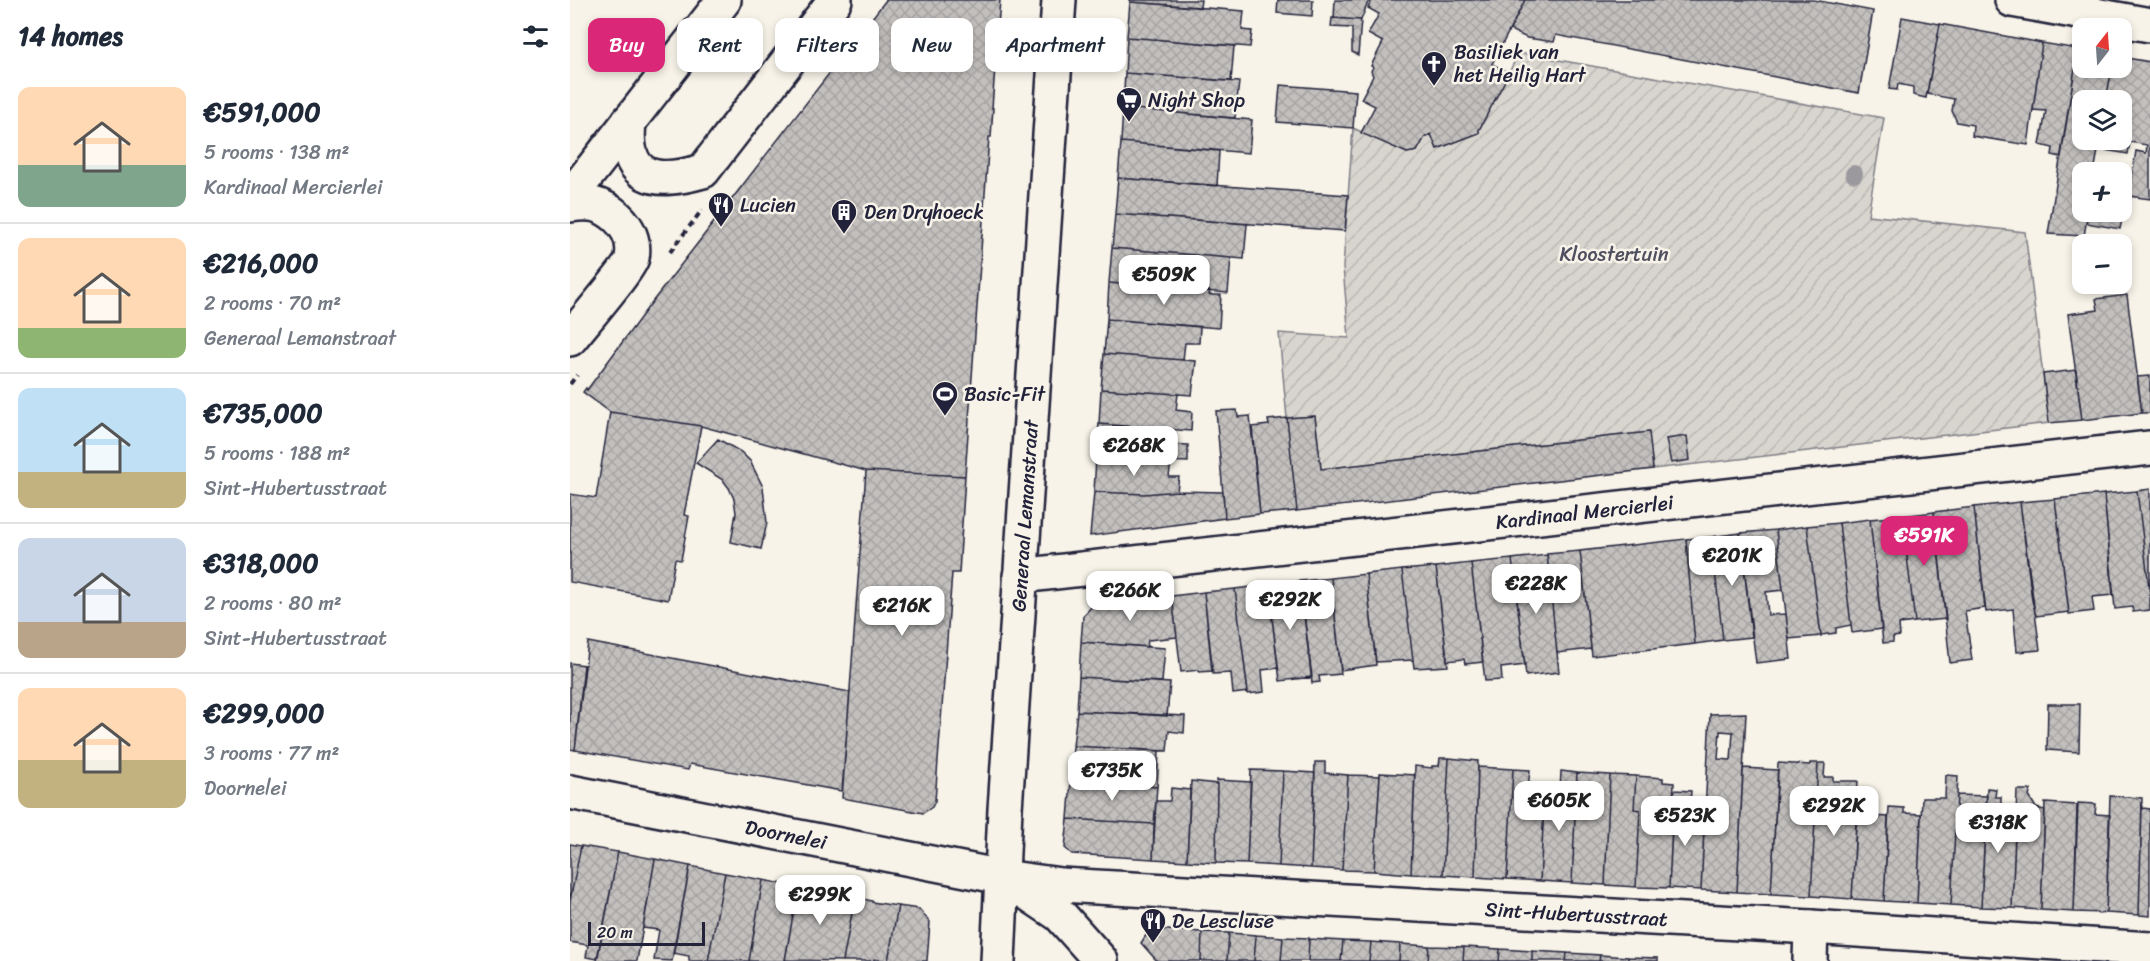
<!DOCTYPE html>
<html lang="en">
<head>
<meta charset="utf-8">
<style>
	body { margin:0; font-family:Sriracha,sans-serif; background:#f2f2f3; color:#1f2937; height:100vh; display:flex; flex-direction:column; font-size:22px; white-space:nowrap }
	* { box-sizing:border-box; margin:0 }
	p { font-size:20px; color:#747a83 }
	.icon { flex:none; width:33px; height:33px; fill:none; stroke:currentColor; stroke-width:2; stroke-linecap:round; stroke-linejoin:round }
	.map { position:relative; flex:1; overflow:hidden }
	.side { display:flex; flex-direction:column; background:#fff; width:570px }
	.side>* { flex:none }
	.banner { position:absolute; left:18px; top:18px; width:570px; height:54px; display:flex; gap:12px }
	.needle { width:39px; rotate:17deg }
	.buttons { position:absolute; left:1502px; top:18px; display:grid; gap:12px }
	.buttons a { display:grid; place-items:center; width:60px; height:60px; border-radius:12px; background:#fff; box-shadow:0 3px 9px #0003; font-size:30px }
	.scale { position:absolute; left:18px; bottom:15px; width:117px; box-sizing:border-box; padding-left:6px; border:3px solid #22223b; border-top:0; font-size:16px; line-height:21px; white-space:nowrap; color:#22223b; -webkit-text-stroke:4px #f7f3e8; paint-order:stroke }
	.price { position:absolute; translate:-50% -51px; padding:0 14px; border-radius:12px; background:#fff; color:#222; font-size:20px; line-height:39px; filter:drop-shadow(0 2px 3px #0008) }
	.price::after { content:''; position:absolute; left:50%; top:36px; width:18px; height:14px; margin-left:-9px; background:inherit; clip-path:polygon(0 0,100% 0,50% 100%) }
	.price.active { background:#db2777; color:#fff }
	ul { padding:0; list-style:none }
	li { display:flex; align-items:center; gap:18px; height:150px; padding:0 18px }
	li+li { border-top:2px solid #e0e1e3 }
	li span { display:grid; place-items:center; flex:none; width:168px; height:120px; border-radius:12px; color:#555 }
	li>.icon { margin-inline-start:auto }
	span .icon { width:72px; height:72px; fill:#fffc; stroke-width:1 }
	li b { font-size:26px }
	h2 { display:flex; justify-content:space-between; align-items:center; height:72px; padding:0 18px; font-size:26px }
	.tag { padding:0 21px; border-radius:12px; background:#fff; box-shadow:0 3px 9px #0003; font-size:21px; line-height:54px }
	.tag.active { background:#db2777; color:#fff }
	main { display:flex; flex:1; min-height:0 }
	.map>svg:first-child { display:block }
	.garden { fill:url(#garden-furrows); stroke:#7d7c85; stroke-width:1.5 }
	.building { fill:url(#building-cross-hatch); stroke:#22223b; stroke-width:1.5; fill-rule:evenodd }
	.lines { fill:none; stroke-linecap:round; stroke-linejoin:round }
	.minor-casing { stroke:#22223b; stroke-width:38 }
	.secondary-casing { stroke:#22223b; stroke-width:38 }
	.path { stroke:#22223b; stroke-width:4; stroke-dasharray:6 4.5; stroke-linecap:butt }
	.minor { stroke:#f7f3e8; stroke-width:33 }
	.secondary { stroke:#f7f3e8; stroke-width:33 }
	.tree { fill:#9b999d }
	.labels { text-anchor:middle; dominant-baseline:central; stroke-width:5; stroke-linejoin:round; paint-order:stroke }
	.poi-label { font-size:20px; fill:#22223b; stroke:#f7f3e8; text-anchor:start }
	.park-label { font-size:20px; fill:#504f60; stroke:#f7f3e8 }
	.street-label { font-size:20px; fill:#22223b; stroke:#f7f3e8 }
</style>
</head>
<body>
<main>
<section class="side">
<h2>14 homes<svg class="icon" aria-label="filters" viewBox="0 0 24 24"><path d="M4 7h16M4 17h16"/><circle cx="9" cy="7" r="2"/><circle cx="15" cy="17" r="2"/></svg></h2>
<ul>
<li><span style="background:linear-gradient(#ffd9b3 65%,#7fa58c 0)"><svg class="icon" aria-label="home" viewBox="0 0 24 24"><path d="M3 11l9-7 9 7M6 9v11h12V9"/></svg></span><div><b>€591,000</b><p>5 rooms · 138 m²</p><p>Kardinaal Mercierlei</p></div></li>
<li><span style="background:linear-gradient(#ffd9b3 75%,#8fb573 0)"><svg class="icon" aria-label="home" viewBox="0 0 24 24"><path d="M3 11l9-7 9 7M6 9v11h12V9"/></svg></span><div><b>€216,000</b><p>2 rooms · 70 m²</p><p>Generaal Lemanstraat</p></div></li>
<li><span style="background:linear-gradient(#bfe0f5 70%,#c2b280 0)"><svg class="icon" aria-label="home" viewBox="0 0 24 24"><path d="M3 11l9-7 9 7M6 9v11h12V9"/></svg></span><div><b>€735,000</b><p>5 rooms · 188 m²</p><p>Sint-Hubertusstraat</p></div></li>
<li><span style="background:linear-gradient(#c9d6e8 70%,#b9a48a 0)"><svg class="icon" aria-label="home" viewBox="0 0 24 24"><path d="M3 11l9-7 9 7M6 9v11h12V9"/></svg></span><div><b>€318,000</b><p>2 rooms · 80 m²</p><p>Sint-Hubertusstraat</p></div></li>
<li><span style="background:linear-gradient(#ffd9b3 60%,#c2b280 0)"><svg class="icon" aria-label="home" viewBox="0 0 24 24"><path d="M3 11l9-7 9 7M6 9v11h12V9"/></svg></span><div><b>€299,000</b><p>3 rooms · 77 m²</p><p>Doornelei</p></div></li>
</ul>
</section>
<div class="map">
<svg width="1580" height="961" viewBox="0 0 1580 961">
	<defs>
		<pattern id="garden-furrows" width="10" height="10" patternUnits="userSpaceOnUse" patternTransform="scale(1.5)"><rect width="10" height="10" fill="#d8d5cf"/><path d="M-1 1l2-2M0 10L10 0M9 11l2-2" fill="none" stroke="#b9b7b3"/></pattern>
		<pattern id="building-cross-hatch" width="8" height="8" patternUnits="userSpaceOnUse" patternTransform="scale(1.5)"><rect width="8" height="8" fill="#c2bfbd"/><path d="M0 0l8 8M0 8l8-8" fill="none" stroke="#a6a4a3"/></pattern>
	</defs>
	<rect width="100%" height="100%" fill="#f7f3e8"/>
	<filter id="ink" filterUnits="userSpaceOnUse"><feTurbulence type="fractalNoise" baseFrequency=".0167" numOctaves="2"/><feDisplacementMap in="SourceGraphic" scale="12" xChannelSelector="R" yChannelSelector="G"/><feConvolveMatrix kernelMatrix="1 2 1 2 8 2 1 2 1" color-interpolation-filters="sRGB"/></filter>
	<g filter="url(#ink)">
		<path class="garden" d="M949 53 1314 118 1298 215 1455 232 1479 423 1083 469 1078 432 751 469 745 416 717 418 709 333 779 338 773 267 783 128 837 153 847 151 855 137 861 134 867 149 909 133V130Z"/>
		<path class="building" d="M316 0H430L422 108H423L421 137H419L395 476 296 471 131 426 40 412 13 392 16 388 17 390 79 306Z
			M560 0H631L630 7 560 2Z
			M708 0H743L742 16 707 13Z
			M765 0H799L791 20 764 18Z
			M802 0H955L922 64 939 73 909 130V133L867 149 861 134 855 137 847 151 837 153 791 133 805 106 791 99 803 76 801 71 803 67 801 66 813 42 798 34 809 14 798 8Z
			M955 0H1244L1303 11 1289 93 986 35 984 42 957 38 940 30Z
			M560 2 674 11 672 30 682 31 680 47 557 37Z
			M1332 17 1370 24 1356 98 1343 95V87L1328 84 1327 90 1319 89Z
			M762 18 791 20 788 55 782 52V28L761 27Z
			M1370 24 1472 43 1458 145 1402 136 1403 125 1387 122 1382 111 1384 99 1357 94Z
			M557 37 664 46 661 81 555 73Z
			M1472 43 1508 49 1491 157 1482 155 1483 148 1470 145 1476 111 1463 110Z
			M1508 49H1512V68H1542L1536 100H1512V140H1530L1524 172H1512V212H1518L1514 236 1478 234Z
			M1551 57 1580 62V199L1559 196 1566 151 1576 153 1577 145 1560 142 1558 154 1528 149 1530 140H1551V100H1536L1542 68H1551Z
			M555 73 669 82 665 118 553 108Z
			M710 85 786 91 783 128 707 122Z
			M553 108 682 120 679 153 551 142Z
			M551 142 649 151 647 186 548 178Z
			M548 178 778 195 775 231 545 214Z
			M1551 198 1556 199 1550 229 1516 223 1518 212H1551Z
			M545 214 677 224 674 259 542 248Z
			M542 248 661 258 658 293 539 283Z
			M539 283 640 291 639 295H651L649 328 537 319Z
			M1557 295 1572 413 1512 420 1498 314 1528 310 1526 299Z
			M537 319 630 327 629 343H615L613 360 534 354Z
			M534 354 626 361 622 395 531 389Z
			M1506 370 1512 420 1479 423 1473 374Z
			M1580 376V413H1572L1567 377Z
			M531 389 608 394 606 410 622 412 621 431 529 424Z
			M667 410 668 417 680 416 690 514 655 518 646 411Z
			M40 412 131 426 114 515 119 516 111 560 105 559 98 600 0 582V494L26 498Z
			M745 416 751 469 1079 432 1083 469 727 511 717 418Z
			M717 418 727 511 690 514 682 427 699 425 698 420Z
			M529 424 599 431 598 444 618 445V462L526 458Z
			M1117 436 1120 460 1101 463 1096 439Z
			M148 439 171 452 180 461 193 487 197 523 191 549 161 542 166 513 164 499 159 488 153 480 126 463Z
			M526 458 601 461 599 477H609L607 491 575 494 524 492Z
			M296 471 395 476 389 573H382L365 801 362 807 353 813 272 798Z
			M1580 489V595L1567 491Z
			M607 491 653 492 655 518 520 536 524 492 575 494Z
			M1567 491 1580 595V610L1563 612 1562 607 1545 609 1534 494Z
			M1534 494 1543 595 1522 597 1524 611 1499 614 1485 499Z
			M1485 499 1499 612 1466 616 1462 600 1450 502Z
			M1450 502 1470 650 1447 652 1443 609 1416 612 1404 507Z
			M1404 507 1415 608 1395 611 1402 660 1380 663 1364 512Z
			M1364 512 1376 619 1345 622 1332 516Z
			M1332 516 1345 622 1329 624 1330 636 1323 637V642L1313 643 1300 519Z
			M1300 519 1312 629 1282 633 1269 523Z
			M1269 523 1281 625 1266 628V633L1251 635 1237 526Z
			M1237 526 1251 636 1219 639 1206 530Z
			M1206 530 1213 590 1196 592 1198 615 1216 614 1221 659 1186 663 1170 533Z
			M1170 533 1182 637 1153 640 1141 537Z
			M1141 537 1153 640 1125 644 1116 539Z
			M1116 539 1125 644 1022 656 1010 551Z
			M1010 551 1021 649 987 653 977 554Z
			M977 555 989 672 956 676 942 559Z
			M942 559 955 665 931 668 932 680 915 681 901 563Z
			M901 563 913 662 895 664 894 659 877 661 866 567Z
			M866 567 878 666 844 668 832 570Z
			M832 570 843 660 806 662 796 574Z
			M796 574 806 665 771 670 761 578Z
			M761 578 771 674 749 676 750 682 742 683 730 581Z
			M730 581 742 677 710 681 698 585Z
			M698 585 708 668 692 670 694 692 678 694 665 589Z
			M665 589 678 692 663 694 661 673 643 674 634 592Z
			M634 592 642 671 629 672V670L611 672 602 596Z
			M602 596 607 637 578 640 577 647 511 642 513 616 524 604Z
			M18 642 280 692 272 791 120 764 118 770 5 750Z
			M511 642 595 648 592 682 509 677Z
			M0 663 14 665 5 750 0 749Z
			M509 677 600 683 597 716 507 711Z
			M1478 704H1510L1509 752 1477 750Z
			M507 711 615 716 614 733 599 731 597 751 503 746Z
			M1176 713 1167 892 1131 890 1140 714ZM1150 731 1163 732 1161 760 1148 759Z
			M503 746 589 751 587 787 501 780Z
			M870 758H879L873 875 841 874 845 766 862 768V766H869Z
			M879 758 908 761 905 877 873 875Z
			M745 762H755V773L778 775 772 870 741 868Z
			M1208 763 1240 765V763H1248L1241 896 1201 894Z
			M1248 763H1255L1254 777H1263V781H1288L1282 899 1241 896Z
			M908 767 943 769 937 879 905 877Z
			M1173 768 1208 770 1201 894 1167 892Z
			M943 769 960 770 958 788 975 790 970 881 937 879Z
			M681 770 713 771 709 866 677 864Z
			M713 771 745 773 741 868 709 866Z
			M991 771 1007 773 1002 883 970 881 975 791 990 792Z
			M810 773 845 775 841 874 804 871Z
			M1007 773 1040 775 1035 885 1002 883Z
			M778 775 810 776 804 871 772 870Z
			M1040 775 1066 776 1064 809 1070 810 1066 887 1035 885Z
			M1376 775 1388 776 1381 905 1347 903 1352 798H1375Z
			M1066 776 1093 778V782L1104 783 1099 888 1066 887 1070 810 1064 809Z
			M501 780 587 787 584 824 498 819Z
			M647 780 681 782 677 864 646 863Z
			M621 781 647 784 646 863 617 861Z
			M601 788 620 790 617 861 583 859 586 801H600Z
			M1417 788 1426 789 1425 797H1431V807L1446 808 1442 908 1411 907Z
			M1104 790 1121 791 1118 828 1134 829 1131 890 1099 888Z
			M1447 790H1461L1459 796 1466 808 1475 810 1471 910 1442 908Z
			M1288 791 1303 793 1302 816 1318 817 1314 901 1282 899Z
			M1387 795 1417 796 1411 907 1381 905Z
			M1540 796 1572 798 1569 915 1536 913Z
			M1475 803 1507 805 1504 912 1471 910Z
			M1508 803 1526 804 1525 814 1540 815 1536 913 1504 912Z
			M1319 807 1334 808V813L1351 814 1347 903 1314 901Z
			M1572 808 1580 809V916L1569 915Z
			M498 819 584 824 583 859 502 854 495 848Z
			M0 844 11 846 0 901Z
			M11 846 48 852 27 959 16 957 18 945 0 942V901Z
			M48 852 85 859 67 961H27Z
			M85 859 120 866 102 961 84 960 89 930 73 928Z
			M120 866 155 873 138 961H119V956L103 953Z
			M155 873 193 880 179 961H138Z
			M193 880 228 887 215 961H179Z
			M228 887 285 897 273 961 215 960Z
			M285 897 302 901V902L328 906 318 961 304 959V961H273Z
			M328 906 349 909 360 922 357 961H318Z
			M580 929 632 932 631 961H587L571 943Z
			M632 932 659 933 657 961H631Z
			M659 933 686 935 684 961H657Z
			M686 935 713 937 711 961H684Z
			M713 937 739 938 738 961H711Z
			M739 939 773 941 771 961H738Z
			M773 941 801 942 799 961H771Z
			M801 942 830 944 829 961H799Z
			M830 944 859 946 858 961H829Z
			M859 946 894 947 893 961H858Z
			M894 947 930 949 929 961H893Z
			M930 949 962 951V961H929Z
			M962 951 997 953 996 961H962Z
			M997 953 1030 955 1029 961H996Z
			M1030 955 1058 957V961H1029Z
			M1058 957 1088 958V961H1058Z"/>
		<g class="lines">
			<g class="minor-casing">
				<g id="minor">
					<path d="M1442 0 1580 25"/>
					<path d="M59 121C53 180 84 185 133 171L265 0"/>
					<path d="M0 197 154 0"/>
					<path d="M0 205C20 202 31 203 47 217 59 228 65 242 62 258 60 268 10 326 0 339"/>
					<path id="s1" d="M450 576 1580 448"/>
					<path id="s2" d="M0 792 432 877 491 885 1241 927 1580 949"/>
					<path d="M439 881 490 915 531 961"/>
					<path d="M1240 961 1241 927"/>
				</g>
			</g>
			<g class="secondary-casing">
				<g id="secondary">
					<path id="s3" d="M428 961 435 809 489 0"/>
				</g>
			</g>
			<path class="path" d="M100 252 132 210
				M0 384 7 375"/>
			<use href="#minor" class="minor"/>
			<use href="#secondary" class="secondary"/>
		</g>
		<circle class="tree" cx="1284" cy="174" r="9"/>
	</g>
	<defs>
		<g id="church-pin" transform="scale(1.35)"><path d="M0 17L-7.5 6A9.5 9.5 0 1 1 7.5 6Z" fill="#22223b" stroke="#f7f3e8"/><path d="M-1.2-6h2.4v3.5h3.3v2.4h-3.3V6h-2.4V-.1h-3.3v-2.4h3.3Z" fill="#fff"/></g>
		<g id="supermarket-pin" transform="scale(1.35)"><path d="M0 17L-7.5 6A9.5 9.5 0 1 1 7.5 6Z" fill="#22223b" stroke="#f7f3e8"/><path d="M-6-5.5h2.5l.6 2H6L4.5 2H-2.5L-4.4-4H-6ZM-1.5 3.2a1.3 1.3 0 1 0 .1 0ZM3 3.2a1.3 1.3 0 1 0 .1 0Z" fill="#fff"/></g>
		<g id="restaurant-pin" transform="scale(1.35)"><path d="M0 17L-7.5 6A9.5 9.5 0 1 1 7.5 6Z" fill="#22223b" stroke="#f7f3e8"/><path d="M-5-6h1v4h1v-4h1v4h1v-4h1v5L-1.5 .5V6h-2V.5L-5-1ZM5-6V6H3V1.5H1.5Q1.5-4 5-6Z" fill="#fff"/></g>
		<g id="building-pin" transform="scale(1.35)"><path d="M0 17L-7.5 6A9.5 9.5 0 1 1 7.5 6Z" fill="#22223b" stroke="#f7f3e8"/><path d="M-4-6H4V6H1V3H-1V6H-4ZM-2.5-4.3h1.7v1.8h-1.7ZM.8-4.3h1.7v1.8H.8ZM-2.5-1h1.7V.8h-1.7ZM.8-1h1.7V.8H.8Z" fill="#fff"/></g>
		<g id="stadium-pin" transform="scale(1.35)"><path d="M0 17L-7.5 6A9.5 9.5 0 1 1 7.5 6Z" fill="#22223b" stroke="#f7f3e8"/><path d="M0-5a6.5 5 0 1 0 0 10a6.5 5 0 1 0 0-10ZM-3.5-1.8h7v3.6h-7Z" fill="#fff"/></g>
	</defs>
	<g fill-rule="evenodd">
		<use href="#church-pin" x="864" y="64"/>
		<use href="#supermarket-pin" x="559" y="100"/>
		<use href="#restaurant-pin" x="151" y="205"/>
		<use href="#building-pin" x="274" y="212"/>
		<use href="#stadium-pin" x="375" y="394"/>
		<use href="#restaurant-pin" x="583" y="921"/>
	</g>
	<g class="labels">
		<g class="poi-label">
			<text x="884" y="52">Basiliek van<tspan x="884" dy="23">het Heilig Hart</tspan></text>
			<text x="578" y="100">Night Shop</text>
			<text x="170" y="205">Lucien</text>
			<text x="294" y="212">Den Dryhoeck</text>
			<text x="394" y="394">Basic-Fit</text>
			<text x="602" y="921">De Lescluse</text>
		</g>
		<g class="park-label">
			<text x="1044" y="254">Kloostertuin</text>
		</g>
		<g class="street-label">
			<text stroke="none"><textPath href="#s1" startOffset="568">Kardinaal Mercierlei</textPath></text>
			<text stroke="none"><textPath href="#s3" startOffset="446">Generaal Lemanstraat</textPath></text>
			<text stroke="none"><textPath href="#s2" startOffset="220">Doornelei</textPath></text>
			<text stroke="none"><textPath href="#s2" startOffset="1016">Sint-Hubertusstraat</textPath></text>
		</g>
	</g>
</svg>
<div class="buttons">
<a><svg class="needle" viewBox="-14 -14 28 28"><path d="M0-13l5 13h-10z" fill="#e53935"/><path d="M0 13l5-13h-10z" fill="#747a83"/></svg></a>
<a><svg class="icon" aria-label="layers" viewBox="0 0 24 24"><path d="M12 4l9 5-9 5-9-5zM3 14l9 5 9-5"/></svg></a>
<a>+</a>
<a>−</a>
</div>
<div class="scale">20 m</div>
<b class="price" style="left:594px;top:306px">€509K</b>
<b class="price" style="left:564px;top:477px">€268K</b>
<b class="price active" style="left:1354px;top:567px">€591K</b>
<b class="price" style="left:1162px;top:587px">€201K</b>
<b class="price" style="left:966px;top:615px">€228K</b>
<b class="price" style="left:560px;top:622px">€266K</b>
<b class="price" style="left:720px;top:631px">€292K</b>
<b class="price" style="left:332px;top:637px">€216K</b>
<b class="price" style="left:542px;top:802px">€735K</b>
<b class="price" style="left:989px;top:832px">€605K</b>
<b class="price" style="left:1264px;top:837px">€292K</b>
<b class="price" style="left:1115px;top:847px">€523K</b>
<b class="price" style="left:1428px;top:854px">€318K</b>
<b class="price" style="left:250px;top:926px">€299K</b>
<div class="banner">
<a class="tag active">Buy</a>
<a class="tag">Rent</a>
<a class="tag">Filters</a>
<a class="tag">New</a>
<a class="tag">Apartment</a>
</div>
</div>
</main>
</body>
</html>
